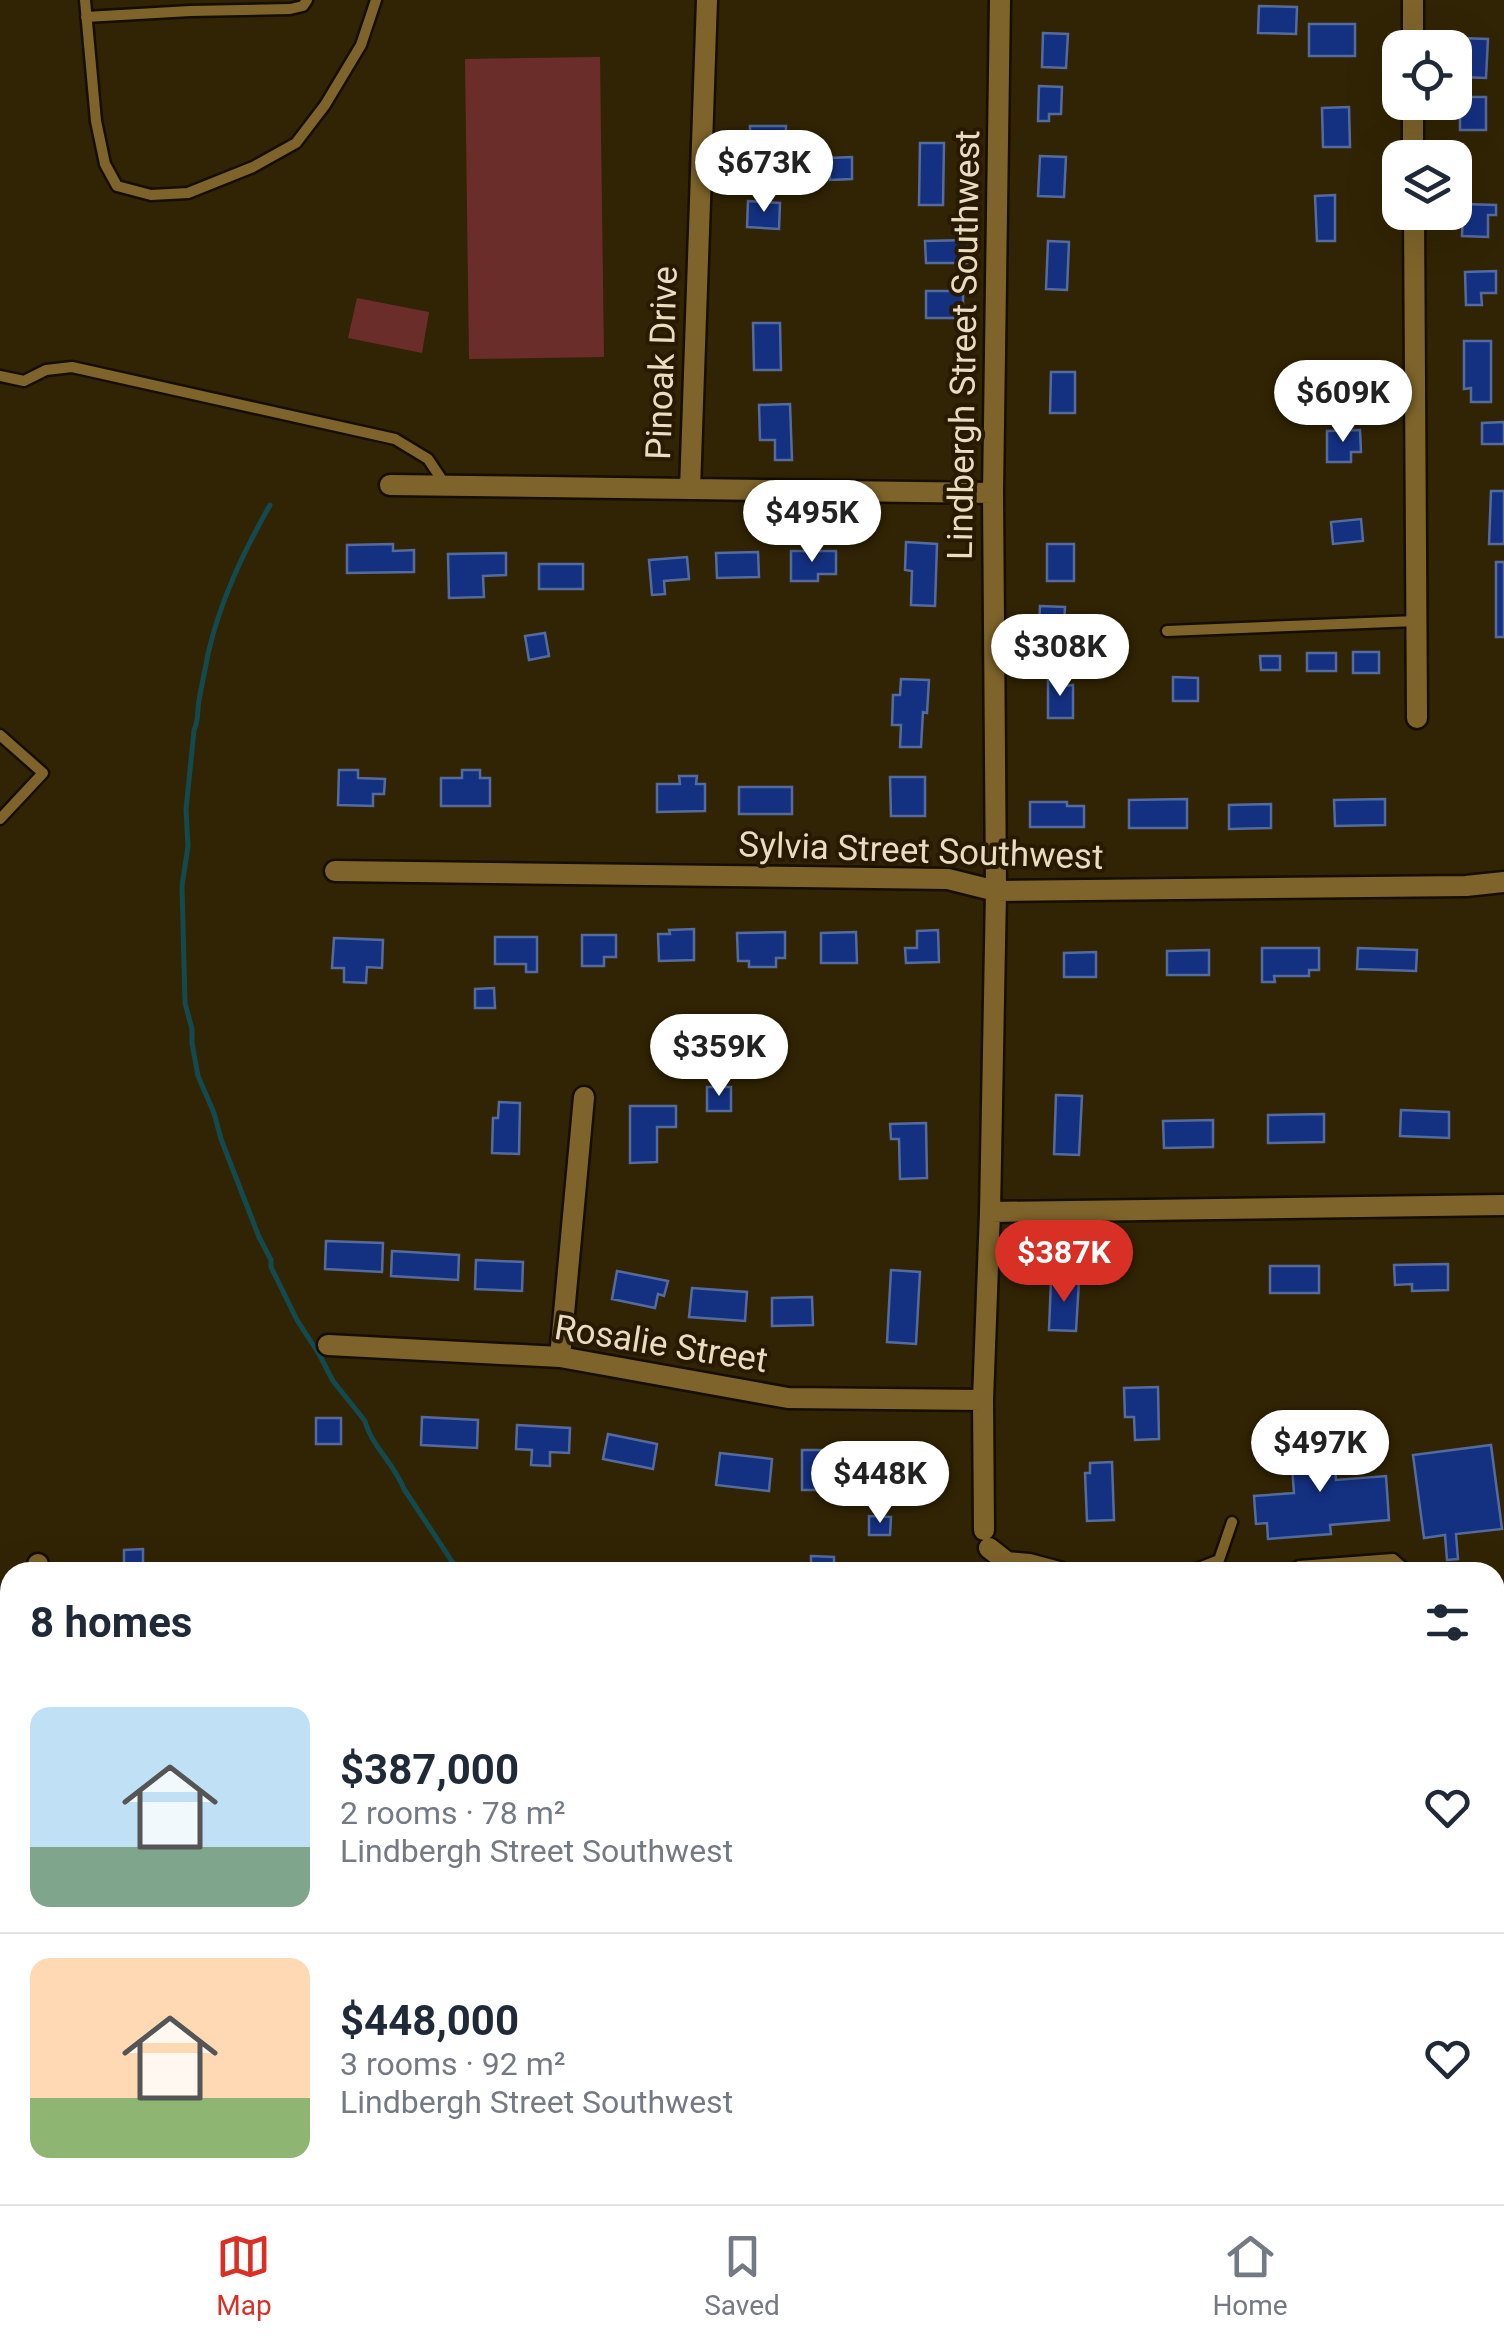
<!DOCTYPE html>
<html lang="en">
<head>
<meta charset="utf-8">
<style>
	body { margin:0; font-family:Roboto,sans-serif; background:#f6f6f7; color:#1f2937; height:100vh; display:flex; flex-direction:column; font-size:38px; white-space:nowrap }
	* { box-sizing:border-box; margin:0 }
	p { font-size:32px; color:#747a83 }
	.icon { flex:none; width:55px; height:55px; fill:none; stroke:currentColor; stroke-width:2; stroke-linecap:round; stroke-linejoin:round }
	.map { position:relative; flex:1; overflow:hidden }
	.panel { position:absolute; left:0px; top:1562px; width:1505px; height:642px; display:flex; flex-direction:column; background:#fff; border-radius:30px 30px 0 0; box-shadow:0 10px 40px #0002 }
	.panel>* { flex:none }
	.controls { position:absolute; left:1382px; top:30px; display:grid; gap:20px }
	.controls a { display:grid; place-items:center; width:90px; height:90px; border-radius:20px; background:#fff; box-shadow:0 10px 40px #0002; font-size:50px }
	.price { position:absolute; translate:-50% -85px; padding:0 22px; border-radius:35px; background:#fff; color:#222; font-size:32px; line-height:65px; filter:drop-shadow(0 2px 5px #0008) }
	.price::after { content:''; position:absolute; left:50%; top:60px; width:30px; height:22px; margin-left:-15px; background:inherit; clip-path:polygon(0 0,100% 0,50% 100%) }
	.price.selected { background:#d93025; color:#fff }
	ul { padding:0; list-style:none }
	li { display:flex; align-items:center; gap:30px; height:250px; padding:0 30px }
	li+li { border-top:2px solid #e0e1e3 }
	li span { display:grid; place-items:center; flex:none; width:280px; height:200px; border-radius:20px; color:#555 }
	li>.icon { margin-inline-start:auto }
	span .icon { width:120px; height:120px; fill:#fffc; stroke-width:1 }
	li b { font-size:42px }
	h2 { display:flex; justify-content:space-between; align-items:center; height:120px; padding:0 30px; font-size:42px }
	.menu { display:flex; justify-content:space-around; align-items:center; height:140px; border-top:2px solid #e0e1e3; background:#fff; font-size:28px; color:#747a83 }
	.menu a { display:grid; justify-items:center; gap:5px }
	.menu .selected { color:#d93025 }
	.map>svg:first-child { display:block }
	.green { fill:#6b2d2a }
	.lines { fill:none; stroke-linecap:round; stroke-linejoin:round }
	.stream { stroke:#134a4f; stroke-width:5 }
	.building { fill:#143080; stroke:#556b9d; stroke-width:2.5 }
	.service-casing { stroke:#160e00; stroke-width:15 }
	.minor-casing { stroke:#160e00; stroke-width:25 }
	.tertiary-casing { stroke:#160e00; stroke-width:28 }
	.service { stroke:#7e642a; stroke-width:10 }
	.minor { stroke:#7e642a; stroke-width:20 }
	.tertiary { stroke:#7e642a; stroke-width:22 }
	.labels { text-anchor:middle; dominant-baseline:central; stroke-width:8; stroke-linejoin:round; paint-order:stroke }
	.street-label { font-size:35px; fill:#eadcbf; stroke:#271a00 }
</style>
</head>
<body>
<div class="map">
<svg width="1504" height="2204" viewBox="0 0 1504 2204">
	<rect width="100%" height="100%" fill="#312404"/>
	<path class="green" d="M600 57 604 357 469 359 465 59Z
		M357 298 429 312 422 353 348 338Z"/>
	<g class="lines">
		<path class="stream" d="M270 505C243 553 220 601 208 654 205 669 202 685 199 700 197 711 199 720 194 730L186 810 188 846 182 886 185 1003 192 1029V1043L198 1076 214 1113 221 1139 259 1237 271 1260V1267L297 1320 319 1354 333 1381 365 1421C371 1445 395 1465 404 1489L459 1572
			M1495 1742 1504 1737
			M592 2204 604 2195"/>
	</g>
	<path class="building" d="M1259 6 1297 7 1296 34 1258 33Z
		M1309 24H1355V56H1309Z
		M1043 33 1068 34 1066 68 1042 67Z
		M1459 38 1488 39 1486 78 1461 77Z
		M1039 86 1062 87 1061 114H1049V121H1038Z
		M1460 97H1486V130H1460Z
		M1349 107 1350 147H1323L1322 108Z
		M750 126H786L785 164H770V157H750Z
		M920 143H944L943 205H919Z
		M1040 156 1066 157 1064 197 1038 196Z
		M852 157V179L830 180 829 158Z
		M1335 195V241H1317L1315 196Z
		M748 201 780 203 779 229 747 227Z
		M1463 204 1496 205V215H1488V237L1462 236Z
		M967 240V263H926L925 241Z
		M1048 241 1069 242 1067 290 1046 289Z
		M1496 271V293H1481L1482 305H1466L1465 272Z
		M926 291H963V318H926Z
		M753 323H780L781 370H754Z
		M1464 341H1491V402H1471V388L1464 389Z
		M1322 369H1350V407H1322Z
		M1051 372H1075V413H1050Z
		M790 404 792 460H775V440H760L759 405Z
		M1504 422V444H1482V423Z
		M1360 430 1361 452H1351V462H1327V431Z
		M1491 491H1504V544H1489Z
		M1361 519 1363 541 1333 544 1331 522Z
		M906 542 937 544 935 606 911 605 912 571 905 570Z
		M393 544V551L414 550V572L347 573V545Z
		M1047 544H1074V581H1047Z
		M791 551H836V574H818V581H791Z
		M758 552 759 577 717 578 716 553Z
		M506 553V575L483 576 484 597 449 598 448 554Z
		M687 557 689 579 664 581 665 594 652 595 649 560Z
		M1496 562H1504V637H1496Z
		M539 564H583V589H539Z
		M1040 606 1065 607 1063 645 1038 644Z
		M545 633 549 656 529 660 525 636Z
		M1353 652H1379V673H1353Z
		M1307 653H1336V671H1307Z
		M1260 656H1280V670H1261Z
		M1048 676H1063V686L1073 685V718H1048Z
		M1173 677 1198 678V701H1173Z
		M901 679 929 680 927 713 923 712 921 747H900L901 725H892L893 695H900Z
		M339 770H358V778L385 779 384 794H373V806L338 805Z
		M462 770H480V778H490V806H441V778H462Z
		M679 776H697L696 784H705V811L657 812V784H680Z
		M890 777H925V816H891Z
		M739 787H792V814H739Z
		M1187 799V828H1129V800Z
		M1385 799V825L1335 826 1334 800Z
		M1030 802H1067V806H1084V827H1030Z
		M1271 804V828L1229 829V805Z
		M694 929V960L659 961 658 934H670L669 930Z
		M938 930 939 962 906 963 905 948H917V931Z
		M785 932V958H776V967H749V961H738L737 933Z
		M856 932 857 963H821V933Z
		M582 935H616V957H604V966H582Z
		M495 937H537V972H526V964H495Z
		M334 938 383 940 382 968 367 967 366 983 344 982V968H332Z
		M1262 948H1319V970H1309V976H1274L1275 982H1262Z
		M1358 948 1417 950 1416 971 1357 969Z
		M1209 950V975H1167V951Z
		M1096 952V977H1064V953Z
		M494 988 495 1008H475V989Z
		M707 1087H731V1111H707Z
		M1056 1095 1082 1096 1079 1155 1054 1154Z
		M499 1102 520 1103 519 1154 492 1153 493 1118H498Z
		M630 1106H676V1127H657V1162L630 1163Z
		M1401 1110 1449 1112V1138L1400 1136Z
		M1324 1114V1142L1268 1143V1115Z
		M1213 1120V1147L1164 1148 1163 1121Z
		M926 1123 927 1178 900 1179 899 1139H891L890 1124Z
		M326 1241 383 1243 382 1272 325 1269Z
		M392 1251 459 1255 458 1280 391 1276Z
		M476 1260 523 1262 522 1291 475 1289Z
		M1448 1264V1290L1412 1291V1284L1395 1285 1394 1265Z
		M1270 1266H1319V1293H1270Z
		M891 1270 920 1272 916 1344 887 1342Z
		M617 1271 668 1281 664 1296 658 1294 655 1308 612 1299Z
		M1051 1280 1079 1281 1076 1331 1049 1330Z
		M692 1288 747 1292 745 1321 689 1317Z
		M812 1297 813 1325 772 1326V1298Z
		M1158 1387 1159 1439 1135 1440 1134 1417H1125L1124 1388Z
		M422 1417 478 1420 477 1448 421 1445Z
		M316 1418H341V1444H316Z
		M517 1425 570 1428 569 1453 550 1452V1466L531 1465 532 1450 516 1449Z
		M608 1434 657 1444 653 1469 603 1459Z
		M1333 1436 1336 1480 1386 1476 1389 1520 1330 1525 1331 1534 1268 1539 1267 1523 1256 1524 1254 1496 1294 1493 1290 1439Z
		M903 1445 926 1446 924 1492 900 1491Z
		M1491 1445 1502 1529 1456 1534 1458 1559 1447 1560 1445 1535 1424 1538 1413 1455Z
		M802 1450H826V1461H844L845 1490H802Z
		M720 1453 772 1459 769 1491 716 1485Z
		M1112 1462 1114 1520 1087 1521 1085 1473H1090V1463Z
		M869 1516 891 1517 890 1535H869Z
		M143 1549V1572H124V1550Z
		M811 1556 834 1557V1572H811Z
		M0 2077 10 2079V2114L8 2124 0 2121Z
		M90 2195H120L118 2204H88Z
		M1025 2195H1066V2204H1025Z
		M1109 2195H1152V2204H1109Z
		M1265 2195H1308L1310 2204H1267Z"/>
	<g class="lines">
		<g class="service-casing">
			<path id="service" d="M85 0 96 121 105 164 117 186 151 195 188 193 253 167 296 143 325 105 361 45 376 0
				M86 17 190 11 290 9 303 6 307 0
				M0 376 24 381 46 370 72 367 395 439 428 459 444 483
				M1167 631 1416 621
				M0 735 43 773 0 819
				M1189 1572 1219 1560 1232 1522
				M1289 1572 1299 1566 1393 1559 1408 1572
				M1495 1930 1504 2003"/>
		</g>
		<g class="minor-casing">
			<path id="minor" d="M1413 0V48
				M1413 102V158
				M1414 212 1417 718
				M390 485 993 493
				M690 489 707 0
				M335 871 948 879 996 891 1466 886 1504 882
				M990 1212 1504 1205
				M328 1345 560 1357 788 1398 983 1400
				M560 1357 584 1097
				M984 1530 983 1400 990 1212 996 891 993 493 1000 0
				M989 1548 1007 1562 1029 1564 1059 1572
				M38 1564V1572
				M0 1923 10 1886
				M832 2195V2204
				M44 2204 46 2195
				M994 2204V2195"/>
		</g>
		<g class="tertiary-casing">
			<path id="tertiary" d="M0 1996 10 1999
				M1495 2024 1504 2022"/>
		</g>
		<use href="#service" class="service"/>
		<use href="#minor" class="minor"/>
		<use href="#tertiary" class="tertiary"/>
	</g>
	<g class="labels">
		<g class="street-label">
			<text transform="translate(964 345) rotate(-89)">Lindbergh Street Southwest</text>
			<text transform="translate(662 363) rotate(-88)">Pinoak Drive</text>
			<text transform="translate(921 851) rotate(2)">Sylvia Street Southwest</text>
			<text transform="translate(661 1344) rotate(9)">Rosalie Street</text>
		</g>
	</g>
</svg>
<div class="controls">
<a><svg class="icon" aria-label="locate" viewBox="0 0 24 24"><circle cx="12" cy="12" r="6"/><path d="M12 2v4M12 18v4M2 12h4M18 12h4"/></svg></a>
<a><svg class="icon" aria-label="layers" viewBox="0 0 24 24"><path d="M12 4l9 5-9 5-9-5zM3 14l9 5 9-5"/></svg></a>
</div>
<b class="price" style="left:764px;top:215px">$673K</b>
<b class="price" style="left:1343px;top:445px">$609K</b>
<b class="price" style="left:812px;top:565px">$495K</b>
<b class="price" style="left:1060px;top:699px">$308K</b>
<b class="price" style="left:719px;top:1099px">$359K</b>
<b class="price selected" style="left:1064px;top:1305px">$387K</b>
<b class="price" style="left:1320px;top:1495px">$497K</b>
<b class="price" style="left:880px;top:1526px">$448K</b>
<section class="panel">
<h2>8 homes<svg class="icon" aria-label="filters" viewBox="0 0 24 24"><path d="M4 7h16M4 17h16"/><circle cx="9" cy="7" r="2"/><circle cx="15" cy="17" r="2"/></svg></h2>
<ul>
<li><span style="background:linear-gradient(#bfe0f5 70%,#7fa58c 0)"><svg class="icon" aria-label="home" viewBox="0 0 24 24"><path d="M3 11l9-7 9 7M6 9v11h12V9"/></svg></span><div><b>$387,000</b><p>2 rooms · 78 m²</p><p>Lindbergh Street Southwest</p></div><svg class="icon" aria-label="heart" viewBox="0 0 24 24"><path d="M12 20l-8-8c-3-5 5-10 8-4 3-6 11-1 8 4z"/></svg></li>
<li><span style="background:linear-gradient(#ffd9b3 70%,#8fb573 0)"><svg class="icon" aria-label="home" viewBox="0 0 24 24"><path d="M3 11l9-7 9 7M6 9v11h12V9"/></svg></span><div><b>$448,000</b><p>3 rooms · 92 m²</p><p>Lindbergh Street Southwest</p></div><svg class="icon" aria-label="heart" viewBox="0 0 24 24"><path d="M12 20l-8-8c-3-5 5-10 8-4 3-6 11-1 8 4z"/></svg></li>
</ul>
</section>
</div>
<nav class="menu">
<a class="selected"><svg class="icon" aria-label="map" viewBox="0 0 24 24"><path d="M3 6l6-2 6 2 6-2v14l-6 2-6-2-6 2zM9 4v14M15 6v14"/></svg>Map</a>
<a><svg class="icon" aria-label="saved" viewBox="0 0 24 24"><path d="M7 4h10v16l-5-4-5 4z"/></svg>Saved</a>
<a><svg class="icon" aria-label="home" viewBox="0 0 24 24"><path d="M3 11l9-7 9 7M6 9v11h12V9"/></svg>Home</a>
</nav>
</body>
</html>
